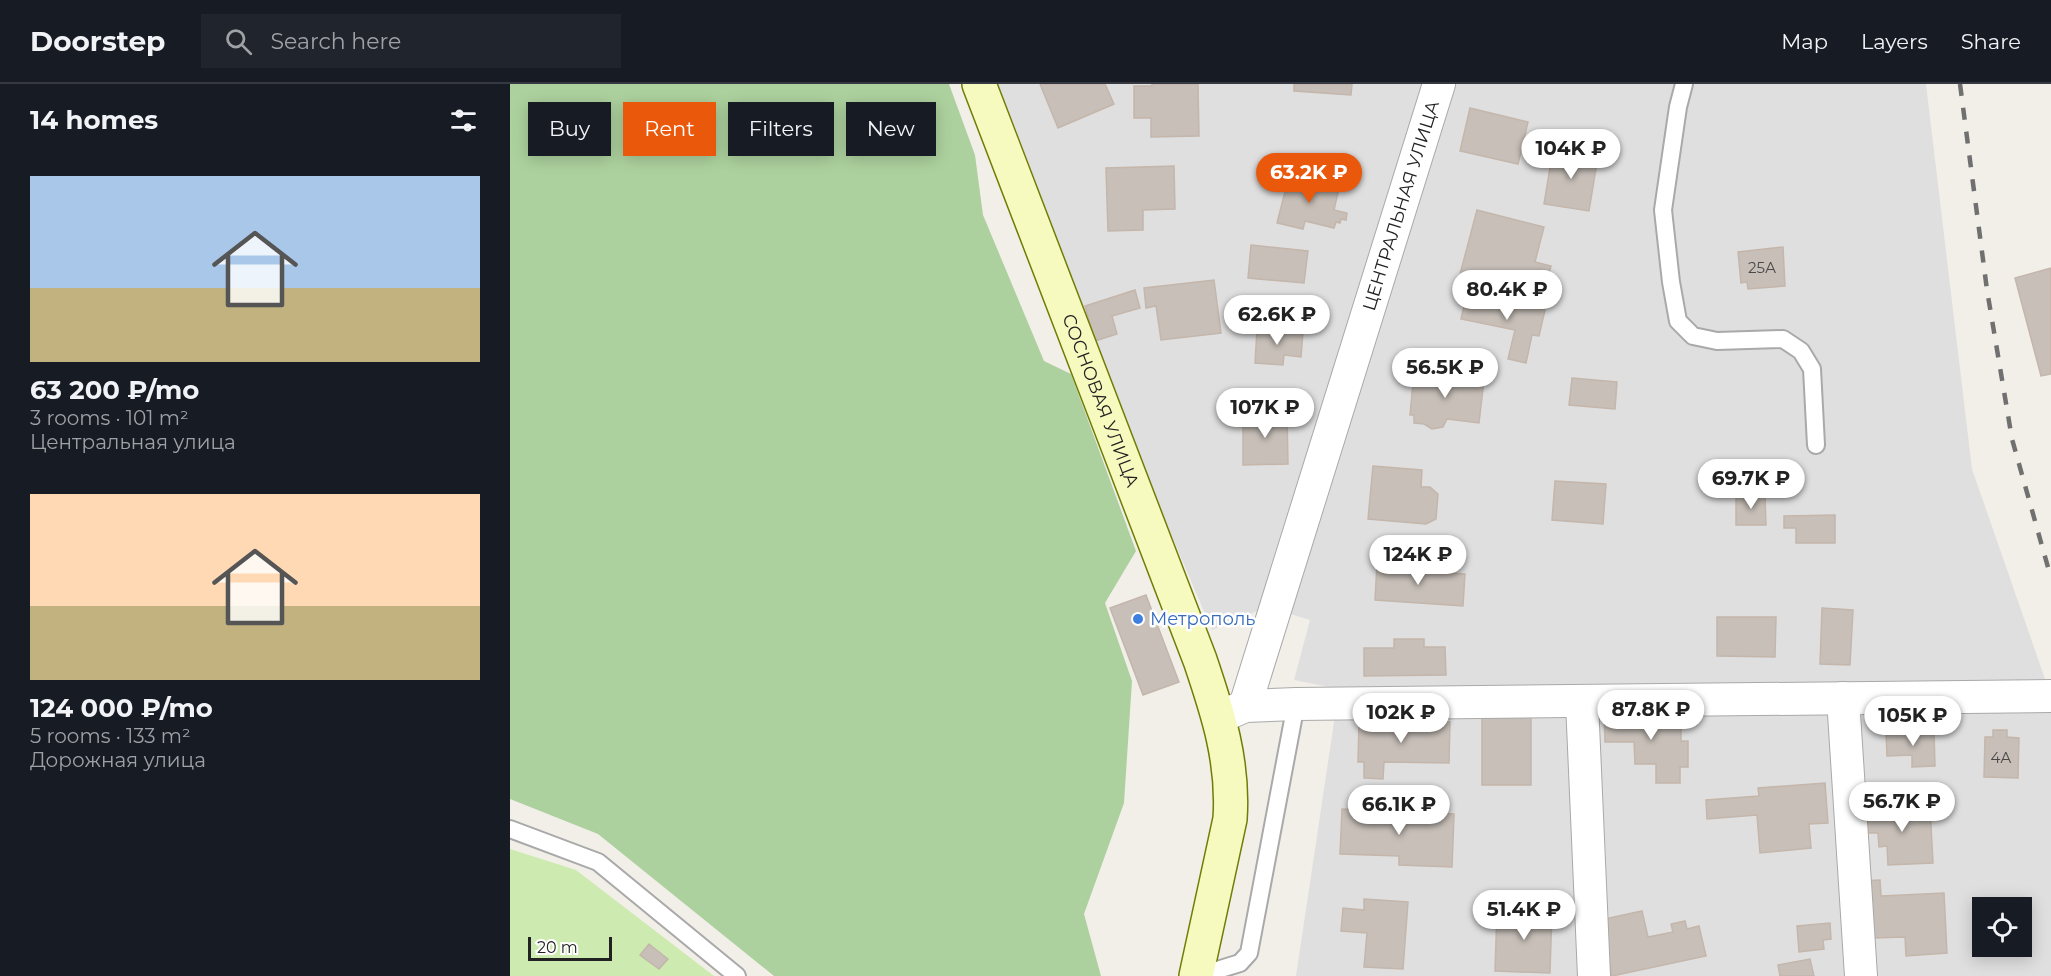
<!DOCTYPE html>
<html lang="en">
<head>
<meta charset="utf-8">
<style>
	body { margin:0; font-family:Montserrat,sans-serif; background:#20242c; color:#f1f3f6; height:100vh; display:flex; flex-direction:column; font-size:22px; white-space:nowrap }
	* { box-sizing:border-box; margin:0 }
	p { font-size:20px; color:#9ea1a6 }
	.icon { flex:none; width:33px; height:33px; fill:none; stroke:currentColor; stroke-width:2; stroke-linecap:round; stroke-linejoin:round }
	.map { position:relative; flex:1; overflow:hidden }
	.drawer { display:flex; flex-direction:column; background:#171b24; width:510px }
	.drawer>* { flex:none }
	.banner { position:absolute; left:18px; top:18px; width:570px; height:54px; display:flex; gap:12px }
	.fabs { position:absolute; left:1462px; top:813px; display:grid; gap:12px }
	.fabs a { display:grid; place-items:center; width:60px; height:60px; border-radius:0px; background:#171b24; box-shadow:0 3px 15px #0003; font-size:30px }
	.scale { position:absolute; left:18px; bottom:15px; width:84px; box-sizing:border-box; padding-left:6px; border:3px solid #222; border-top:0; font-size:16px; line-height:21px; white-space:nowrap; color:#222; -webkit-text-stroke:4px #fff; paint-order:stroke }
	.price { position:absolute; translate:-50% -51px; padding:0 14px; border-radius:21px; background:#fff; color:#222; font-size:20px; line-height:39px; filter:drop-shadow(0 2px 3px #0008) }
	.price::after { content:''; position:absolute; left:50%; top:36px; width:18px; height:14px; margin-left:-9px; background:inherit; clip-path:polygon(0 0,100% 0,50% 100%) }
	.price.selected { background:#ea580c; color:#fff }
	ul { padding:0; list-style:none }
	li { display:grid; align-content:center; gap:12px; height:318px; padding:0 30px }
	li span { display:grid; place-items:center; height:186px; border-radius:0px; color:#555 }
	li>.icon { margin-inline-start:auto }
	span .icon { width:108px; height:108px; fill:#fffc; stroke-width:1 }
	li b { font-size:26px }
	h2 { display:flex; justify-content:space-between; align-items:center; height:72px; padding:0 30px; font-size:26px }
	.chip { padding:0 21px; border-radius:0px; background:#171b24; box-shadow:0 3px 15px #0003; font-size:21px; line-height:54px }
	.chip.selected { background:#ea580c; color:#fff }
	header { display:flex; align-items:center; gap:36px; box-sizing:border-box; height:84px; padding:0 30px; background:#171b24; border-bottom:2px solid #363941 }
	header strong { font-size:28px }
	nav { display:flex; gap:33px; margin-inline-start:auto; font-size:21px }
	.search { width:420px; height:54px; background:#20242c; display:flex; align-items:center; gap:15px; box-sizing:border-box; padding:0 21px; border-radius:0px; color:#9ea1a6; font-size:22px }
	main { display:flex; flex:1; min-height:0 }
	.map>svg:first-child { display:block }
	.residential { fill:#e0dfdf; fill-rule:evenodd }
	.grass { fill:#cdebb0 }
	.forest { fill:#add19e }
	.building { fill:#c7bfb8; stroke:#c4b6ab; stroke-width:1.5 }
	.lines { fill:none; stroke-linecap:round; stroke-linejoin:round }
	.lane-casing { stroke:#a9a9a9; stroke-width:20 }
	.street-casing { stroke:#a9a9a9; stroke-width:34 }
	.secondary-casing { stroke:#707d05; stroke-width:36 }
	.lane { stroke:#fff; stroke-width:16 }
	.street { stroke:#fff; stroke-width:32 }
	.secondary { stroke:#f7fabf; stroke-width:33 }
	.rail { stroke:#707070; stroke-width:4.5; stroke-dasharray:12 12; stroke-linecap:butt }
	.shop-dot { fill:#3f7fe0; stroke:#fff; stroke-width:2 }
	.labels { text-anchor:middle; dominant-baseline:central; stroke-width:5; stroke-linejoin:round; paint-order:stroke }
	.number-label { font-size:15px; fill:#4b4948 }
	.street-label { font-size:18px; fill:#222; stroke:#fff }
	.shop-label { font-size:18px; fill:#366cbe; stroke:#fff; text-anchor:start }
</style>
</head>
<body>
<header>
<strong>Doorstep</strong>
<div class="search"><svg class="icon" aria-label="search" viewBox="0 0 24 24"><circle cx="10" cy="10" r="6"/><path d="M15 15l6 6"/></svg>Search here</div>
<nav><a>Map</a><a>Layers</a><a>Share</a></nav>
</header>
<main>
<section class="drawer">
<h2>14 homes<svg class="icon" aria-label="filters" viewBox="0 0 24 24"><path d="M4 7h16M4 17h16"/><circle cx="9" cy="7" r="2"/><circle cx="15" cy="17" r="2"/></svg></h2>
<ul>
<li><span style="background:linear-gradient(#a9c7e8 60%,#c2b280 0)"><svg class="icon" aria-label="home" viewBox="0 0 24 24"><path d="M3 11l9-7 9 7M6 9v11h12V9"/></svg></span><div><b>63 200 ₽/mo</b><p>3 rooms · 101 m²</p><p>Центральная улица</p></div></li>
<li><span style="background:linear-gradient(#ffd9b3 60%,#c2b280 0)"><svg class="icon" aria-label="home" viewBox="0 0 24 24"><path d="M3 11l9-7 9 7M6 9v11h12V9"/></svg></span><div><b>124 000 ₽/mo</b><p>5 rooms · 133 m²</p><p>Дорожная улица</p></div></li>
</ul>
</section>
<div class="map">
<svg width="1541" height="892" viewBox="0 0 1541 892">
	<rect width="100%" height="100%" fill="#f2efe9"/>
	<path class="residential" d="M484 0H1416L1462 385 1541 612V892H786L829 605 784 596 800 536 757 523 702 546 619 352ZM1473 824H1512V862H1473Z"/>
	<path class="grass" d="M0 765 66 786 204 892H0Z"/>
	<path class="forest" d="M0 0H439L465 71 473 131 534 277 561 290 626 467 595 519 622 597 614 719 574 830 591 892H264L88 750 0 715Z"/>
	<path class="building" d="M530 0H595L604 20 548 44Z
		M642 0H688L689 52 641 53V34H624V2H642Z
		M784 0H842L841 11 784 7Z
		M960 24 1018 38 1008 80 950 67Z
		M1043 65 1088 72 1079 127 1034 120Z
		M664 82 665 125 633 126V146L598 147 596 84Z
		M779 92 829 104 824 126 837 129 836 136 831 135 830 139 826 138 824 144 795 137 793 145 767 139Z
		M967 126 1034 143 1025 178 1041 182 1033 212 950 190Z
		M741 161 798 167 794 199 738 194Z
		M1273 163 1275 202 1238 205 1237 198 1231 199 1228 168Z
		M1541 184V290L1531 292 1505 194Z
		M704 196 711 249 651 256 646 222 636 224 634 204Z
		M625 206 630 224 602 232 607 250 585 257 575 222Z
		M957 209 1035 226 1029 252 1022 251 1016 279 998 275 1005 246 951 235Z
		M747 245 793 248 791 273 774 271 773 281 745 279Z
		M904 288 974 296 969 339 937 335 933 343 922 345 914 340 904 339V331H900Z
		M1062 294 1107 298 1105 325 1059 321Z
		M733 329H777L778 380 733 381Z
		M863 382 912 386 911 403H920L928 410 926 435 916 440 858 435Z
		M1045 397 1096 400 1093 440 1042 436Z
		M1255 411 1256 441H1226V412Z
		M1325 431V459H1286V444H1274V432Z
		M867 479 909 482 908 487 955 490 953 522 865 516Z
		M636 511 669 598 633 611 600 524Z
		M1312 524 1343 526 1340 581 1310 580Z
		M1207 533H1266L1265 573 1207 572Z
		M884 555H914V563H935L936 591 854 592V564H884Z
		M1151 627V634L1171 633V657H1178V683H1170V699H1146V680H1125L1124 658H1095L1094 628Z
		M972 631H1021V701H972Z
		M849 636 940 638 939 679 874 678 873 695 854 694V678H848Z
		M1483 646H1497V653L1509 654 1508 694 1474 693 1475 653H1483Z
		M1424 647 1425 682 1402 683V671L1377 672 1376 649Z
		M1315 699 1318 739 1299 740 1301 764 1250 769 1247 731 1197 735 1196 716 1249 712 1248 704Z
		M1420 722 1423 779 1378 781 1377 762 1369 763 1368 749H1353L1352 725Z
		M832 725 944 730 942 783 889 781V772L830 770Z
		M1370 796 1371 812 1434 809 1437 869 1396 872 1395 853 1363 854 1348 797Z
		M854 815 898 818 893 885 854 883 857 849 831 847 833 824 854 826Z
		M987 825 1042 827 1040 889 985 887Z
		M1132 827 1138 853 1163 848 1161 840 1175 837 1177 845 1189 842 1196 872 1102 892 1090 836Z
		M1320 839 1321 855 1313 856 1314 865 1289 868 1287 842Z
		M139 860 158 875 149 885 130 871Z
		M1300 875 1304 892H1270L1268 881Z"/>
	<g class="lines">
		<g class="lane-casing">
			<path id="lane" d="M1174 0 1168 23 1153 126 1161 198 1168 237 1183 252 1207 257 1273 255 1291 267 1302 285 1306 361
				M0 745 88 778 227 892
				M688 892 730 879 739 869 786 620"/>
		</g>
		<g class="street-casing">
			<g id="street">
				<path d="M1333 614 1351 892"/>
				<path d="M1072 618 1084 892"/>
				<path id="s1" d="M735 622 929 0"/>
				<path d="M710 633 735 622 786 620 1541 612"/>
			</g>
		</g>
		<g class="secondary-casing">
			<g id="secondary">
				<path id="s2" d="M469 0 690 576C708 629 724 678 720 735L686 892"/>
			</g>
		</g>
		<use href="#lane" class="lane"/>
		<use href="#street" class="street"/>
		<use href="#secondary" class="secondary"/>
		<path class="rail" d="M1450 0 1477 206 1502 355 1541 494"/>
	</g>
	<circle class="shop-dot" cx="628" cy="535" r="6"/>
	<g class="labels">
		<g class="number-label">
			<text x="1252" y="183">25А</text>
			<text x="1491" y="673">4А</text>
		</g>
		<g class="street-label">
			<text stroke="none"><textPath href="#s1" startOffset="524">ЦЕНТРАЛЬНАЯ УЛИЦА</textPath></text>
			<text stroke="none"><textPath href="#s2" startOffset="339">СОСНОВАЯ УЛИЦА</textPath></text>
		</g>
		<g class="shop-label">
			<text x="640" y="535">Метрополь</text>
		</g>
	</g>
</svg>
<div class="fabs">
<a><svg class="icon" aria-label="locate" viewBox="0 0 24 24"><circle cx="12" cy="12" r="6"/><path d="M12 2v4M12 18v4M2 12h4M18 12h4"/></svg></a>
</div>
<div class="scale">20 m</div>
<b class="price" style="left:1061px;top:96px">104K ₽</b>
<b class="price selected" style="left:799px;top:120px">63.2K ₽</b>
<b class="price" style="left:997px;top:237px">80.4K ₽</b>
<b class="price" style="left:767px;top:262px">62.6K ₽</b>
<b class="price" style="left:935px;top:315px">56.5K ₽</b>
<b class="price" style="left:755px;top:355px">107K ₽</b>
<b class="price" style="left:1241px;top:426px">69.7K ₽</b>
<b class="price" style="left:908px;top:502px">124K ₽</b>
<b class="price" style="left:1141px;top:657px">87.8K ₽</b>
<b class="price" style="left:891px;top:660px">102K ₽</b>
<b class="price" style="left:1403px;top:663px">105K ₽</b>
<b class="price" style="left:1392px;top:749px">56.7K ₽</b>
<b class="price" style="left:889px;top:752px">66.1K ₽</b>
<b class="price" style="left:1014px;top:857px">51.4K ₽</b>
<div class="banner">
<a class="chip">Buy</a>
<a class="chip selected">Rent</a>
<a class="chip">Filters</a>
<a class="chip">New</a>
</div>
</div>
</main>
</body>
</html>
